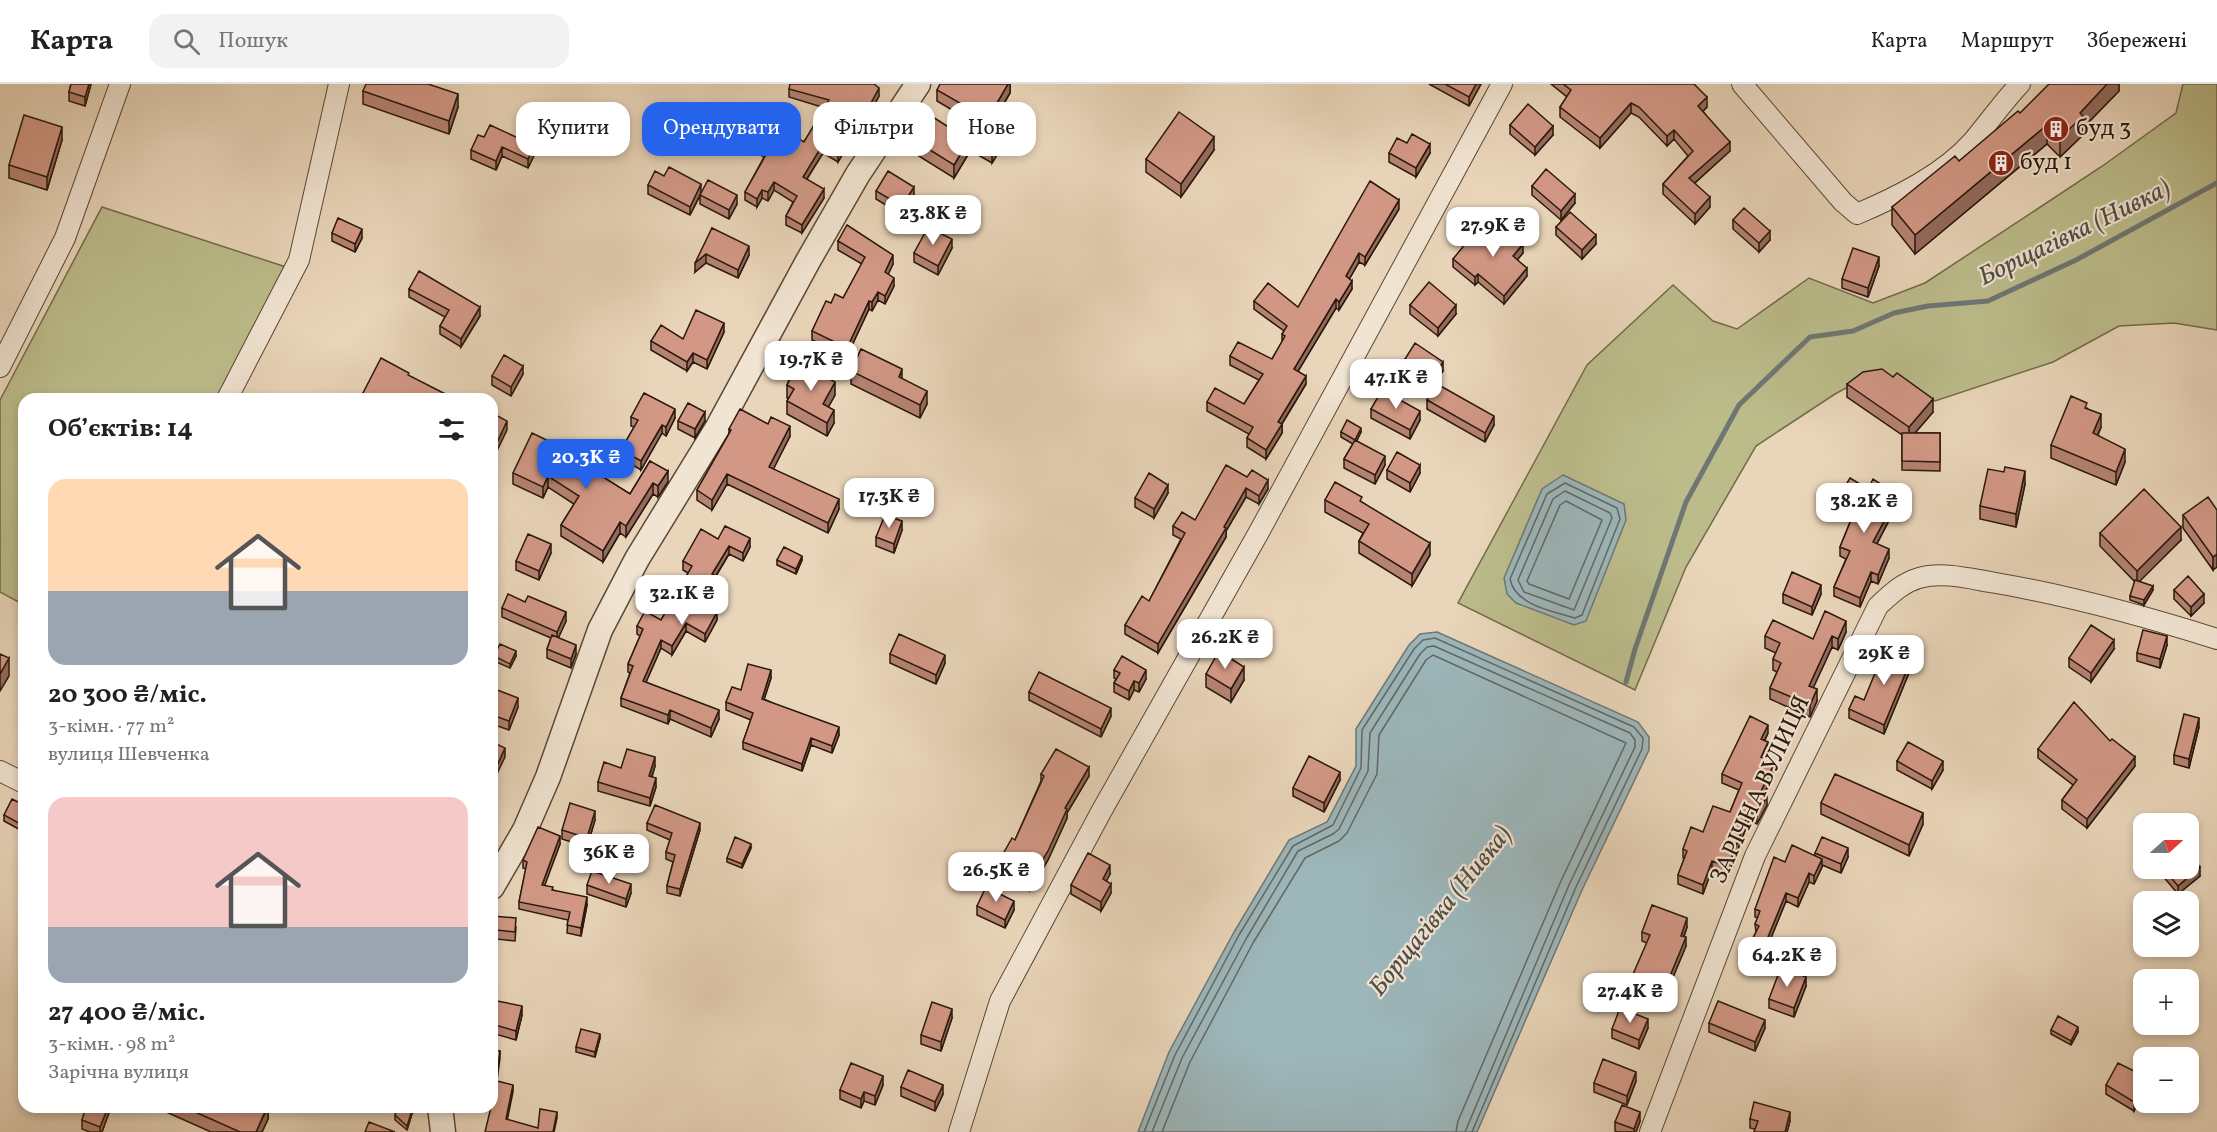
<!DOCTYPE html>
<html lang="uk">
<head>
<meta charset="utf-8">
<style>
	body { margin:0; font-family:Vollkorn,serif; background:#f2f2f2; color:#222; height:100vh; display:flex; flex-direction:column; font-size:22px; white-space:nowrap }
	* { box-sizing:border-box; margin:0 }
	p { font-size:20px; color:#767676 }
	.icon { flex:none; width:33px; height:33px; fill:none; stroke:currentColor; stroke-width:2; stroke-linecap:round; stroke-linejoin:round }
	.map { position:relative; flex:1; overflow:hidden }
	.panel { position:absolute; left:18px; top:309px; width:480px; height:720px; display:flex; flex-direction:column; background:#fff; border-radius:18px; box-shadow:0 3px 9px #0003 }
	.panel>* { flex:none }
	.guide { position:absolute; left:516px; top:18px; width:570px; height:54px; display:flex; gap:12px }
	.needle { width:39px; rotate:69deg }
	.tools { position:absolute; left:2133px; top:729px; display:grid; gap:12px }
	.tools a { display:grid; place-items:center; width:66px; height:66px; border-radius:12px; background:#fff; box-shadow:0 3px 9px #0003; font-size:30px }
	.price { position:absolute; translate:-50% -51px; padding:0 14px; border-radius:12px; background:#fff; color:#222; font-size:20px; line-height:39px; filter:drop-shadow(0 2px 3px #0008) }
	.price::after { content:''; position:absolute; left:50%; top:36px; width:18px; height:14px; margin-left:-9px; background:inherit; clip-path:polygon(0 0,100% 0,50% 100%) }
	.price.active { background:#2563eb; color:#fff }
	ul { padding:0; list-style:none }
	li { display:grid; align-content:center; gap:12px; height:318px; padding:0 30px }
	li span { display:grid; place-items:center; height:186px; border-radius:18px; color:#555 }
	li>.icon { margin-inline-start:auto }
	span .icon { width:108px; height:108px; fill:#fffc; stroke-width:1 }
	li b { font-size:26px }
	h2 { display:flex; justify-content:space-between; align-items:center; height:72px; padding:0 30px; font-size:26px }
	.tag { padding:0 21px; border-radius:18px; background:#fff; box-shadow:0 3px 9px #0003; font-size:21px; line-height:54px }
	.tag.active { background:#2563eb; color:#fff }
	header { display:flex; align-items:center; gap:36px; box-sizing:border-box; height:84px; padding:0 30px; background:#fff; border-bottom:2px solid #e0e0e0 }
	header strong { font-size:28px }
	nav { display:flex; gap:33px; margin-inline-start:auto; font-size:21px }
	.search { width:420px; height:54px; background:#f2f2f2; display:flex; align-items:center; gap:15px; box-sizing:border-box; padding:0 21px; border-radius:18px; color:#767676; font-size:22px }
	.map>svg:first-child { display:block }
	.green { fill:#bcbc8b; stroke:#736a4c; stroke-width:1.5 }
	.water { fill:#9cb6ba; stroke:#6e7774; stroke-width:1.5 }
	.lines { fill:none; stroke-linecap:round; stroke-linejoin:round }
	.shore { stroke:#636763; stroke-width:1.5 }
	.stream { stroke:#6e7774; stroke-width:5 }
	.minor-casing { stroke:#5a4737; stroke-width:22 }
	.tertiary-casing { stroke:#5a4737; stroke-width:27 }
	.minor { stroke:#f1e4d2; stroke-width:20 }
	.tertiary { stroke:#f1e4d2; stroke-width:24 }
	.wall { fill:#b58372; stroke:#2a180c; stroke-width:1.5 }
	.shaded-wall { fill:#936a5d; stroke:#2a180c; stroke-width:1.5 }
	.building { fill:#d29885; stroke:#2a180c; stroke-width:1.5 }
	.labels { text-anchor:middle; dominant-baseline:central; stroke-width:4.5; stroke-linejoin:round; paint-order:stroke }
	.poi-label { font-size:24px; fill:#2a180c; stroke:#f1e4d2; text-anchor:start }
	.street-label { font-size:24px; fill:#2a180c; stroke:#f1e4d2 }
	.water-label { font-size:26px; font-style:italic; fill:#524f49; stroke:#f1e4d2 }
</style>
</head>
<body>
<header>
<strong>Карта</strong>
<div class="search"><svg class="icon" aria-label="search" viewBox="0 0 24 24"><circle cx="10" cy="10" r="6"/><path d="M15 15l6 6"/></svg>Пошук</div>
<nav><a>Карта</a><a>Маршрут</a><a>Збережені</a></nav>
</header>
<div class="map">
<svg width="2217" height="1048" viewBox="0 0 2217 1048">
	<rect width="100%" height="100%" fill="#e9d5b9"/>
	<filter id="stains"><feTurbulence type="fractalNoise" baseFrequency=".00333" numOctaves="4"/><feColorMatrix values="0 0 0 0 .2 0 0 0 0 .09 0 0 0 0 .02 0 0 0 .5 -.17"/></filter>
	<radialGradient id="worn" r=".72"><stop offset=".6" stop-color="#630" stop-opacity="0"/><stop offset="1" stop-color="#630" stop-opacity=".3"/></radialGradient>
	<path class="green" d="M2183 0H2217V246L2174 239 2119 242 2053 278 1935 317 1879 286 1835 310 1756 362 1686 483 1635 606 1458 519 1587 281 1673 201 1713 237 1737 245 1809 194 1873 219 1925 199 2101 83 2176 29Z
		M102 123 289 184 219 315H24V521L0 508V316Z"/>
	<path class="water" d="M1563 391 1624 420 1626 436 1586 537 1574 541 1516 519 1507 510 1504 494 1542 405Z
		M1437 548 1638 638 1649 653V666L1582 806 1477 1048H1138L1169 968 1234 848 1289 756 1327 738 1356 682V645L1409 561 1420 550Z"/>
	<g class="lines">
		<path class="shore" d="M1565 399 1617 424 1620 435 1582 531 1575 534C1552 527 1515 521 1510 495L1547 410Z
			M1565 407 1610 429 1612 434 1574 526 1524 508 1518 496 1553 415Z
			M1566 417 1602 436 1569 515 1529 500 1527 497 1560 421Z
			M1144 1048 1175 971 1239 851 1293 762 1333 741 1361 684 1362 646 1414 565 1423 556 1435 554 1634 643 1643 654 1642 665 1576 803 1472 1048
			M1152 1048 1182 974 1246 855 1298 767 1333 750 1339 745 1368 687 1370 649 1420 570 1427 563 1434 562 1630 649 1635 656V663L1569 801 1465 1048
			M1162 1048 1190 978 1253 859 1305 774 1339 757 1347 749 1377 690 1379 651 1426 576 1433 571 1626 659 1561 797 1458 1037 1456 1048"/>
		<path class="stream" d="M1626 598 1635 565 1686 418 1739 321 1810 253 1853 247 1894 229 1928 222 1988 217 2076 176 2217 99"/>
		<g class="minor-casing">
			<path id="minor" d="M1742 0 1843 118 1857 130C1897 113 1944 90 1973 57 1989 38 2003 18 2020 0
				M0 283 65 154 120 0
				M227 315 299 176 339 0
				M0 687 24 699
				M959 1048 1000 917 1101 728 1259 448 1502 0
				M1650 1048 1755 772 1878 522C1891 510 1902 499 1919 494 1943 487 1971 495 1996 499 2071 512 2144 532 2217 555"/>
		</g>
		<g class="tertiary-casing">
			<path id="tertiary" d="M492 803 525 746 548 693 600 546 637 475 718 343 808 177 858 90 918 0
				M440 1023 443 1048"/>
		</g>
		<use href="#minor" class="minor"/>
		<use href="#tertiary" class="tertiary"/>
	</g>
	<path class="wall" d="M71 0H91L85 22 69 17V8Z
		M1010 0V9L996 34 1008 53 992 79 973 68V56L981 43 937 17V6Z
		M1429 0H1481L1469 22Z
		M1551 0H1694L1707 23 1703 27 1730 67 1695 99 1710 123 1695 140 1663 110V100L1688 72 1674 55 1667 62 1639 33 1631 29 1600 64 1560 33V23L1567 13Z
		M2119 0V7L2083 44V51L2060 73 2047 60 1915 170 1892 141V123L1959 77 2020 29Z
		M789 5 879 12 864 40 861 39 838 78 823 69 807 95 824 114 802 149 786 141V132L793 118 774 106 768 117 762 114 757 123 745 116V108L764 73 741 60V51L804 58 825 24 789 13Z
		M363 7 458 23 449 50 363 20Z
		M1510 41 1553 51 1535 71 1510 50Z
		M898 46 969 69 954 94 898 59Z
		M484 53 537 65 528 84 502 72 496 86 471 75V66Z
		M62 56 47 106 9 94V81Z
		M1214 66 1181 113 1146 88V75Z
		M1389 69H1430L1416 93 1389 78Z
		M664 92 701 108 737 120 729 135 700 120V112L690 131 648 110V101Z
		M1532 102 1575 119 1561 136 1532 111Z
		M876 107 914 111 902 131 876 115Z
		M1399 125 1365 181 1359 178 1349 195 1352 205 1339 226 1336 224 1298 287 1306 300 1282 340V349L1266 375 1247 363V354L1249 350 1207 327V318L1244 320 1259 296 1230 281V272L1272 275 1282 258V250L1284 247 1254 225V217L1298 223Z
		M1733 136 1770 156 1759 168 1733 145Z
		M1556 143 1596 160 1582 175 1556 151Z
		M712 144 749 171 738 194 706 179 695 188Z
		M1486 148 1523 169 1517 176 1527 192 1504 220 1478 198 1475 201 1453 183V175Z
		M332 149 362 154 355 168 332 157Z
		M838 157 893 180 888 190 894 202 885 220 878 216 872 227 869 225 847 272 812 256V247L831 219 843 214 862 180 838 166Z
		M952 164 938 191 914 178V169Z
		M1879 182 1868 213 1842 204V195Z
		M409 205 480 232 461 263 440 250V242L445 233 409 213Z
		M1410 221 1456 230 1438 252 1410 230Z
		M724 248 707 285 693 278 687 287 651 266V257L683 255Z
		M1405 275 1443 287 1432 302 1405 284Z
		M797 283 835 311 828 323 834 339 827 352 787 330V317L789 315 787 314V301L789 296 774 290V286Z
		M851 287 902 295 927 320 920 334 851 300Z
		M523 290 511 312 492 301V292Z
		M409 292 455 315H363V309Z
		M1847 300 1933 328 1915 349H1940V387L1902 386V351L1847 313Z
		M1427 316 1494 341 1485 358 1427 325Z
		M2087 324 2101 343 2098 351 2125 378 2116 401 2051 374V361Z
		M1371 325 1420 336 1410 355 1371 334Z
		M631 333 675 334 666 352 662 349 641 386 621 374V366L634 343 631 342Z
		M678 337H705L695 354 678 345Z
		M729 345 790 352 773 385 839 425 828 449 727 400 712 426 697 416V406L729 350Z
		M1341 348H1361L1356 357 1385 381 1375 400 1344 384V375L1353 360 1341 353Z
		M561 367 630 410 650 377 668 398 658 413 653 410 626 453 620 449 603 478 561 452V441L574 420 548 403 543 414 513 400V389Z
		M1387 386 1420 389 1410 408 1387 395Z
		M1247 393 1268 405 1259 420 1246 413 1226 447V453L1158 569 1125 550V541L1149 517 1181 455 1173 451V442L1195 436Z
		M2025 400 2016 443 1980 435V422Z
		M1868 405 1898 419 1877 460 1889 474 1878 500 1871 497 1860 523 1834 512V503L1846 475 1840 472V463L1853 431 1838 423V414Z
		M1168 409 1154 434 1135 423V414Z
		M1325 416 1362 418 1430 471 1412 502 1359 469V457L1363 449 1325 428Z
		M2217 426 2213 486 2183 444V431Z
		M902 446 894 469 876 462V453Z
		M2100 449 2181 456 2139 497 2153 506 2144 521 2130 516V512L2135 498 2100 462Z
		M718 455 750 463 743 477 729 470 716 492 726 507 715 526 717 536 705 558 686 547 672 571 661 564 646 598 719 635 711 653 670 635 668 640 621 622V614L630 589 628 588V580L640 552 637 550V542L661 536 688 489 683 486V477Z
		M551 469 539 496 516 486V477Z
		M777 476H802L796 490 777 481Z
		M2174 506 2204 519 2191 532 2174 515Z
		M1783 510H1821L1812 531 1783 519Z
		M502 524 566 537 558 554 576 570 571 584 547 574V565L551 554 502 533Z
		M1846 548 1838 566 1832 563 1813 604 1817 617 1810 633 1770 615V604L1777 588 1773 586V575L1776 569 1765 564V552L1813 555Z
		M2167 561 2160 584 2137 577V569Z
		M2114 565 2091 598 2069 583V574Z
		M890 570 945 579 936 600 890 579Z
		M494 572H516L510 584 494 577Z
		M1913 579 1884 650 1849 634V625L1864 616Z
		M1114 586 1146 595 1139 608 1134 606 1129 616 1114 608V599L1116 595 1114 594Z
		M1206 590 1244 596 1231 618 1206 603Z
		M771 594 764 615 839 651 832 669 811 661 802 687 743 665V658L751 636 726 626V618L741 606Z
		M492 604 518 623 509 646 492 640Z
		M1029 608 1111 632 1101 653 1029 616Z
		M2199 643 2189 684 2174 680V671Z
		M1768 649 1765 656 1768 666 1764 675V678L1773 691 1764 711 1767 721 1757 740 1749 736 1728 791 1712 785 1703 810 1678 800V791L1684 775 1683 774V765L1703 748 1730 728 1739 706 1722 699V690Z
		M2110 657 2135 682 2087 744 2062 725V716L2073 701 2038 674V665Z
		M1897 677 1943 686 1932 705 1897 686Z
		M655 682 652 693 656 703 650 722 598 707V698L621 684Z
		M1041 690 1089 692 1067 729V734L1048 776 1030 806 998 787V779L1015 756 1041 697Z
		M1340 696 1324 728 1293 712V704Z
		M1821 719 1923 740 1909 772 1821 730Z
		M24 721V748L4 737V731Z
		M595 736 587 763 562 755V746Z
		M647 739 700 746 680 812 667 809V802L673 778 666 775V768L670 756 647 746Z
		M560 760 544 801 553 806 587 821 581 852 567 849 568 836 519 825V818L526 785 523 784V776Z
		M751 764 742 784 727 778V774Z
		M1815 769 1848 773 1841 789 1822 781V783L1814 800 1809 798 1798 823 1786 817 1771 854 1776 865 1770 879 1750 868V860L1756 848 1755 840 1758 834 1755 833V825L1785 778 1815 772Z
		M2156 784H2188L2200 792 2178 810Z
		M1110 790 1106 797 1111 809 1101 827 1071 810V801Z
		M587 801 631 809 626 823 587 810Z
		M977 822 1014 826 1005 844 977 831Z
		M492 832 516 843 515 857 497 855 496 862H492Z
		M1687 843 1684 853 1686 862 1663 917 1631 903V895L1647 859 1642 857V848Z
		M1806 902 1794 933 1769 924V915Z
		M492 916 522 931 516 956 495 950V946L492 945Z
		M952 934 941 967 921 960V951Z
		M1709 939 1765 944 1755 967 1709 948Z
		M1648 944 1639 965 1612 954V945Z
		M2051 946 2078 948 2071 961 2051 950Z
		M600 954 595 973 576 968V963Z
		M2144 992 2134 1027 2106 1010V1001Z
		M1636 997 1627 1021 1594 1008V999Z
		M883 1001 875 1021 864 1017 861 1024 840 1015V1006Z
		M901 1003 943 1010 935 1027 901 1012Z
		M86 1023H111L102 1048H90L82 1045V1036Z
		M155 1023H268V1035L262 1048H211Z
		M414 1023 407 1046 395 1036V1031Z
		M1750 1035 1790 1037 1787 1048H1754L1755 1045 1750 1044Z
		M1640 1037 1636 1048H1617L1615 1047V1038Z"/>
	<path class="shaded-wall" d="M89 0H91L85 22V13Z
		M1008 0H1010V9L990 43V31Z
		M1476 0H1481L1469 22V13Z
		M2107 0H2119V7L2083 44V51L2060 73V54L2080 29Z
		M879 4V12L864 40V32Z
		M458 10V23L449 50V37Z
		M1707 13V23L1698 32V22Z
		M1631 19V29L1600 64V54Z
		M861 30V39L838 78V69Z
		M1008 41V53L992 79V67Z
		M2047 41V60L1915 170V151Z
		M1553 42V51L1535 71V63Z
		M62 43V56L47 106V93Z
		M1674 46V55L1667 62V52Z
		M1214 53V66L1181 113V100Z
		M537 56V65L528 84V75Z
		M969 56V69L954 94V81Z
		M1730 58V67L1689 104V94Z
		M823 60V69L803 101V93Z
		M1430 60V69L1416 93V84Z
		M502 63V72L496 86V77Z
		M774 98V106L768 117V108Z
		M701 100V109L690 131V123Z
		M914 103V111L902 131V122Z
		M824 105V114L802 149V141Z
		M762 106V114L757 123V115Z
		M1575 110V119L1561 136V127Z
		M737 111V120L729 135V126Z
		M1710 113V123L1695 140V130Z
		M1399 116V125L1365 181V173Z
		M362 145V154L355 168V160Z
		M1770 147V156L1759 168V159Z
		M1596 151V160L1582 175V166Z
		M952 155V164L938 191V182Z
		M1523 160V169L1513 181V172Z
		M749 162V171L738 194V186Z
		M1359 169V178L1346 201V192Z
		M706 170V179L695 188V179Z
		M893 171V180L885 197V188Z
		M1879 173V182L1868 213V204Z
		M1527 184V192L1504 220V212Z
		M1478 190V198L1475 201V193Z
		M894 194V202L885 220V212Z
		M1352 197V205L1339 226V218Z
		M878 208V216L872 227V218Z
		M1336 215V224L1294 294V285Z
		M869 217V225L847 272V264Z
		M1456 221V230L1438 252V244Z
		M480 223V232L461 263V255Z
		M724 239V248L707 285V276Z
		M693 269V278L687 287V278Z
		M1443 278V287L1432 302V294Z
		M523 282V290L511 312V303Z
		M902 285V298L899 293Z
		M1306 292V300L1278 346V338Z
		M835 298V311L823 333V320Z
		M927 307V320L920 334V321Z
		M1933 315V328L1909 356V343Z
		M675 325V334L666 352V343Z
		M834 326V339L827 352V339Z
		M1420 327V336L1410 355V346Z
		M705 328V337L695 354V345Z
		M2101 330V343L2093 362V349Z
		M1494 332V341L1485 358V349Z
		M507 337V346L492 377V369Z
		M1282 340V349L1266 375V366Z
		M662 341V349L641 386V377Z
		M790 342V352L769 394V383Z
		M1361 344V348L1355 361V356Z
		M2125 365V378L2116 401V388Z
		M1385 372V381L1375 400V391Z
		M1420 381V389L1410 408V399Z
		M668 387V398L658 413V402Z
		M2025 387V400L2016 443V430Z
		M727 390V400L712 426V416Z
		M548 392V403L543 414V403Z
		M1268 396V405L1259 420V412Z
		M653 399V410L626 453V442Z
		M1168 401V409L1154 434V425Z
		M1246 404V413L1226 447V453L1158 569V560Z
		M1898 411V419L1873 467V458Z
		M839 415V425L828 449V439Z
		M902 437V446L894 469V460Z
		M620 438V449L603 478V467Z
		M2181 443V456L2137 500V487Z
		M750 454V463L743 477V469Z
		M1430 459V471L1412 502V490Z
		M551 460V469L539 496V487Z
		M729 462V470L712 498V490Z
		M1889 465V474L1878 500V491Z
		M2217 470V483L2213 486V473Z
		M802 472V476L796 490V485Z
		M1871 488V497L1860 523V514Z
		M726 498V507L711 533V524Z
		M1821 501V510L1812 531V523Z
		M2153 502V506L2144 521V516Z
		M2204 510V519L2191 532V523Z
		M566 528V537L557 557V548Z
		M717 528V536L705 558V550Z
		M1846 537V548L1838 566V555Z
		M686 539V547L672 571V562Z
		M1832 552V563L1809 613V602Z
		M2167 552V561L2160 584V575Z
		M661 556V564L643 605V597Z
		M2114 556V565L2091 598V589Z
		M576 561V570L571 584V575Z
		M516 567V572L510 584V580Z
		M945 571V579L936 600V591Z
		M1913 571V579L1884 650V641Z
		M9 574V592L0 607V590Z
		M1244 583V596L1231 618V605Z
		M771 586V594L762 622V615Z
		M1146 586V595L1139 608V599Z
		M1134 597V606L1129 616V607Z
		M1817 605V617L1810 633V621Z
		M518 614V623L509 646V637Z
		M1111 624V632L1101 653V645Z
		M670 626V635L668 640V631Z
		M719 626V635L711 653V644Z
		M2199 634V643L2189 684V675Z
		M1768 641V649L1761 664V655Z
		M839 643V651L832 669V662Z
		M811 654V661L802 687V680Z
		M1768 658V666L1764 675V683L1761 673Z
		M505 664V673L493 698V690Z
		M655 673V682L649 701V692Z
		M2135 673V682L2087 744V735Z
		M1943 677V686L1932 705V697Z
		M1773 682V691L1760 718V709Z
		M1089 683V692L1067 729V734L1048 776 1030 806V797L1065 724Z
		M1340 688V696L1324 728V719Z
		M656 694V703L650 722V714Z
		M1767 712V721L1757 740V731Z
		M595 727V736L587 763V754Z
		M1749 727V736L1728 791V783Z
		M1923 729V740L1909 772V761Z
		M700 739V746L680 812V805Z
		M560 752V760L542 809V801Z
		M751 760V764L742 784V780Z
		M1848 764V773L1841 789V780Z
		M1822 775V783L1814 800V792Z
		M1712 777V785L1703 810V801Z
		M1110 781V790L1103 804V795Z
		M2200 783V792L2178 810V802Z
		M1809 789V798L1798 823V814Z
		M631 800V809L626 823V815Z
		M1111 800V809L1101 827V818Z
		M1786 809V817L1768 861V853Z
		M587 813V821L581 852V844Z
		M1014 817V826L1005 844V836Z
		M1687 834V843L1681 860V852Z
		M1686 853V862L1663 917V909Z
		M1776 857V865L1770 879V870Z
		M1806 893V902L1794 933V924Z
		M522 922V931L516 956V947Z
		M952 925V934L941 967V958Z
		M1648 935V944L1639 965V956Z
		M1765 936V944L1755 967V958Z
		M2078 943V948L2071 961V957Z
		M600 950V954L595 973V968Z
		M500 967V974L495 1012V1005Z
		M1636 988V997L1627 1021V1012Z
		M883 992V1001L875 1021V1012Z
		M513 1001V1008L506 1042V1035Z
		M943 1001V1010L935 1027V1018Z
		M2144 1001V1010L2134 1027V1018Z
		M864 1008V1017L861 1024V1015Z
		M108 1023H111L102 1048H100V1043Z
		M268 1023V1035L262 1048H256Z
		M413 1023H414L407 1046V1042Z
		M557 1028V1034L554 1048H553Z
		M1640 1028V1037L1636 1048H1634V1045Z
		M1790 1028V1037L1787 1048H1785Z"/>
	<path class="building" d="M71 0H89L85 13 69 8Z
		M366 0H428L458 10 449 37 363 7Z
		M790 0H874L879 4 864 32 861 30 838 69 823 60 803 93 824 105 802 141 786 132 797 112 774 98 768 108 762 106 757 115 745 108 768 67 741 51 752 34 789 57 793 51 804 58 829 16 789 5Z
		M940 0H1008L990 31 1008 41 992 67 973 56 986 34 937 6Z
		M1445 0H1476L1469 13Z
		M1563 0H1694L1707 13 1698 22 1730 58 1689 94 1710 113 1695 130 1663 100 1693 67 1674 46 1667 52 1639 23 1631 19 1600 54 1560 23 1571 6Z
		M2049 0H2107L2080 29 2083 32 2060 54 2047 41 1915 151 1892 123 1955 72 1959 77 2018 27 2020 29Z
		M1528 20 1553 42 1535 63 1510 41Z
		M914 21 969 56 954 81 898 46Z
		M1179 28 1214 53 1181 100 1146 75Z
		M24 31 62 43 47 93 9 81Z
		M490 41 518 54 521 48 537 56 528 75 502 63 496 77 471 66 478 51 484 53Z
		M1412 50 1430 60 1416 84 1389 69 1397 54 1407 59Z
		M669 83 701 100 690 123 648 101 655 87 664 92Z
		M1546 85 1575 110 1561 127 1532 102Z
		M888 87 914 103 902 122 876 107Z
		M708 96 737 111 729 126 700 111Z
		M1370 97 1399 116 1365 173 1359 169 1346 192 1352 197 1339 218 1336 215 1294 285 1306 292 1278 338 1282 340 1266 366 1247 354 1253 343 1207 318 1215 304 1244 320 1263 290 1230 272 1238 258 1272 275 1285 252 1282 250 1287 242 1254 217 1268 199 1298 223Z
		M1744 124 1770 147 1759 159 1733 136Z
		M1570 128 1596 151 1582 166 1556 143Z
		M338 134 362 145 355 160 332 149Z
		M847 141 893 171 885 188 894 194 885 212 878 208 872 218 869 217 847 264 812 247 826 217 831 219 835 210 843 214 865 173 838 157Z
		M1480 142 1486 148 1490 142 1497 148 1502 142 1523 160 1513 172 1527 184 1504 212 1478 190 1475 193 1453 175Z
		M928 143 952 155 938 182 914 169Z
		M712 144 749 162 738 186 706 170 695 179Z
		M1853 164 1879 173 1868 204 1842 195Z
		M419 187 480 223 461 255 440 242 449 226 409 205Z
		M1429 198 1456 221 1438 244 1410 221Z
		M696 226 724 239 707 276 693 269 687 278 651 257 661 241 683 255Z
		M1415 259 1443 278 1432 294 1405 275Z
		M861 265 902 285 899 293 927 307 920 321 851 287Z
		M504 271 523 282 511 303 492 292Z
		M780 272 797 278 791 293 774 286Z
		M381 274 409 289 408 291 455 315H373L363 309Z
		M799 278 835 298 823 320 834 326 827 339 787 317 794 305 787 301Z
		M1882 285 1893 293 1897 289 1933 315 1909 343 1847 300 1863 288Z
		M1437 300 1494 332 1485 349 1427 316Z
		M1382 306 1420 327 1410 346 1371 325Z
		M644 309 675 325 666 343 662 341 641 377 621 366 638 336 631 333Z
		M2071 312 2087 319 2085 324 2101 330 2093 349 2125 365 2116 388 2051 361Z
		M688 319 705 328 695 345 678 337Z
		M740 325 768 340 771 333 790 342 769 383 839 415 828 439 727 390 712 416 697 406 731 346 729 345Z
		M492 329 507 337 492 369Z
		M1347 336 1361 344 1355 356 1341 348Z
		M532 349 561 363 560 366 630 410 650 377 668 387 658 402 653 399 626 442 620 438 603 467 561 441 579 412 548 392 543 403 513 389Z
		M1902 349H1940V378L1902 377Z
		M1355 356 1385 372 1375 391 1344 375Z
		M1397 368 1420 381 1410 399 1387 386Z
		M1226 381 1247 393 1252 386 1268 396 1259 412 1246 404 1224 443 1226 444 1158 560 1125 541 1142 512 1149 517 1185 449 1173 442 1182 428 1195 436Z
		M2005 383 2025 387 2016 430 1980 422 1988 385 2004 388Z
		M1149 389 1168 401 1154 425 1135 414Z
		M1850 394 1868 405 1873 395 1898 411 1873 458 1889 465 1878 491 1871 488 1860 514 1834 503 1850 467 1840 463 1856 424 1838 414Z
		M1335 398 1362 413 1360 417 1430 459 1412 490 1359 457 1369 440 1325 416Z
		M2144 405 2181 443 2137 487 2100 449Z
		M2208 413 2217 426V470L2213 473 2183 431Z
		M885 431 902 437 894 460 876 453Z
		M725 442 750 454 743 469 729 462 712 490 726 498 711 524 717 528 705 550 686 539 672 562 661 556 643 597 719 626 711 644 670 626 668 631 621 614 633 582 628 580 643 545 637 542 645 527 661 536 692 482 683 477 701 445 718 455Z
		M528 450 551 460 539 487 516 477Z
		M784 463 802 472 796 485 777 476Z
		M1792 488 1821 501 1812 523 1783 510Z
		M2188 492 2204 510 2191 523 2174 506Z
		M2135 496 2153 502 2144 516 2130 512Z
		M508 510 525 518 528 512 566 528 557 548 502 524Z
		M1825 527 1846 537 1838 555 1832 552 1809 602 1817 605 1810 621 1770 604 1781 579 1773 575 1780 559 1765 552 1773 536 1813 555Z
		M2091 541 2114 556 2091 589 2069 574Z
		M2143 546 2167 552 2160 575 2137 569Z
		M899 550 945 571 936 591 890 570Z
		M552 551 576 561 571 575 547 565Z
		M500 560 516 567 510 580 494 572Z
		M1887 560 1913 571 1884 641 1849 625 1855 612 1864 616Z
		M1219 567 1244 583 1231 605 1206 590Z
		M0 570 9 574 0 590Z
		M1122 572 1146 586 1139 599 1134 597 1129 607 1114 599 1120 589 1114 586Z
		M748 580 771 586 762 615 839 643 832 662 811 654 802 680 743 658 753 629 726 618 732 603 741 606Z
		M1039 588 1111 624 1101 645 1029 608Z
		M492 604 518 614 509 637 492 631Z
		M2074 618 2110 657 2112 655 2135 673 2087 735 2062 716 2077 696 2038 665Z
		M2184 630 2199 634 2189 675 2174 671Z
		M1750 632 1768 641 1761 655 1768 658 1761 673 1764 674 1762 677 1773 682 1760 709 1767 712 1757 731 1749 727 1728 783 1712 777 1703 801 1678 791 1687 767 1683 765 1691 743 1703 748 1713 722 1730 728 1742 699 1722 690Z
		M492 658 505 664 493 690 492 689Z
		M1908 658 1943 677 1932 697 1897 677Z
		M627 665 655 673 649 692 656 694 650 714 598 698 604 678 621 684Z
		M1056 665 1089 683 1065 724 1067 725 1048 767 1030 797 998 779 1012 754 1015 756 1044 692 1041 690Z
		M1309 672 1340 688 1324 719 1293 704Z
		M1835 690 1923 729 1909 761 1821 719Z
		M12 715 24 721V742L4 731Z
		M570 719 595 727 587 754 562 746Z
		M655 721 700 739 680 805 667 802 675 771 666 768 672 749 647 739Z
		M538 743 560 752 542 801 553 803 552 806 587 813 581 844 567 841 570 828 519 818 527 778 523 776Z
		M735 753 751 760 742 780 727 774Z
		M1822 753 1848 764 1841 780 1815 769Z
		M1792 761 1822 775 1814 792 1809 789 1798 814 1786 809 1768 853 1776 857 1770 870 1750 860 1759 842 1755 840 1760 827 1755 825 1774 773 1785 778Z
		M1088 769 1110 781 1103 795 1111 800 1101 818 1071 801Z
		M2188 770 2200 783 2178 802 2163 784H2188Z
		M592 787 631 800 626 815 587 801Z
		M986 803 1014 817 1005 836 977 822Z
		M1652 821 1687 834 1681 852 1686 853 1663 909 1631 895 1650 851 1642 848Z
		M492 832 516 834 515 848 497 846 496 853H492Z
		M1781 883 1806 893 1794 924 1769 915Z
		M492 916 522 922 516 947 495 941 496 937 492 936Z
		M1718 917 1765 936 1755 958 1709 939Z
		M932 918 952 925 941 958 921 951Z
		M1620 924 1648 935 1639 956 1612 945Z
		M2058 932 2078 943 2071 957 2051 946Z
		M581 945 600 950 595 968 576 963Z
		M492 966 500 967 495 1005 497 997 513 1001 506 1035 538 1044 540 1025 557 1028 553 1048H485L491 1023H492L494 1010H492Z
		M1603 975 1636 988 1627 1012 1594 999Z
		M851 979 883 992 875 1012 864 1008 861 1015 840 1006Z
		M2118 979 2144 992V1001L2134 1018 2106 1001Z
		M908 986 943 1001 935 1018 901 1003Z
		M1754 1018 1790 1028 1785 1048H1754L1758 1037 1750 1035Z
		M1622 1021 1640 1028 1634 1045 1615 1038Z
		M86 1023H108L100 1043 82 1036Z
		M184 1023H267L256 1048H240Z
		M398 1023H413L407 1042 395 1031Z
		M369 1038 395 1048H365Z"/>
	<defs>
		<g id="building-disc" transform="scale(1.35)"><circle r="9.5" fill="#8f2418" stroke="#f1e4d2"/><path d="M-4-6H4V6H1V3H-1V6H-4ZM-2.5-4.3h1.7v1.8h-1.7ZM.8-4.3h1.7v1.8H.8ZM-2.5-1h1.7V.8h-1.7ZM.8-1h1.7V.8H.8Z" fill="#fff"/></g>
	</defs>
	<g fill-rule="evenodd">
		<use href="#building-disc" x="2056" y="45"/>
		<use href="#building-disc" x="2001" y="79"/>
	</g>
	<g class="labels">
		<g class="poi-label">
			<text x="2076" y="45">буд 3</text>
			<text x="2020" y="79">буд 1</text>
		</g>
		<g class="street-label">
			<text transform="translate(1761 706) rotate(-65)">ЗАРІЧНА ВУЛИЦЯ</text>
		</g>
		<g class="water-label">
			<text transform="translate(2075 149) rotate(-26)">Борщагівка (Нивка)</text>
			<text transform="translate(1441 827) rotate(-51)">Борщагівка (Нивка)</text>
		</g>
	</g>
	<rect width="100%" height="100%" filter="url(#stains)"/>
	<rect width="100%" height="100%" fill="url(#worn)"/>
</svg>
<div class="tools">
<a><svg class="needle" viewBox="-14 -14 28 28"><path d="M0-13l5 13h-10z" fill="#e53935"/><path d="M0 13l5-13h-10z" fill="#767676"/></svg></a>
<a><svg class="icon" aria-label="layers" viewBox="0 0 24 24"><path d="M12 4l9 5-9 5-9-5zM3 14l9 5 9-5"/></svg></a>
<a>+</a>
<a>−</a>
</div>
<b class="price" style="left:933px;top:162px">23.8K ₴</b>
<b class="price" style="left:1493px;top:174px">27.9K ₴</b>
<b class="price" style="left:811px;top:308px">19.7K ₴</b>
<b class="price" style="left:1396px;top:326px">47.1K ₴</b>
<b class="price active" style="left:586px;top:406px">20.3K ₴</b>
<b class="price" style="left:889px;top:445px">17.3K ₴</b>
<b class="price" style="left:1864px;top:450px">38.2K ₴</b>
<b class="price" style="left:682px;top:542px">32.1K ₴</b>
<b class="price" style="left:1225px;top:586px">26.2K ₴</b>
<b class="price" style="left:1884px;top:602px">29K ₴</b>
<b class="price" style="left:609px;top:801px">36K ₴</b>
<b class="price" style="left:996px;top:819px">26.5K ₴</b>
<b class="price" style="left:1787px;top:904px">64.2K ₴</b>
<b class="price" style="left:1630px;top:940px">27.4K ₴</b>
<div class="guide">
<a class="tag">Купити</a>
<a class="tag active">Орендувати</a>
<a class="tag">Фільтри</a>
<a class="tag">Нове</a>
</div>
<section class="panel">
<h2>Об’єктів: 14<svg class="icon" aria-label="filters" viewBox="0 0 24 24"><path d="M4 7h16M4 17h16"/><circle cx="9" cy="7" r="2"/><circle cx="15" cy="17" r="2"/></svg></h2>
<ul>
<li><span style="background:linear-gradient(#ffd9b3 60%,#9aa5b1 0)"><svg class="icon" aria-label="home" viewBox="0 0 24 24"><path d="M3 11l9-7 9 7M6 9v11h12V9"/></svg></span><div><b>20 300 ₴/міс.</b><p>3-кімн. · 77 m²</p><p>вулиця Шевченка</p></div></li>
<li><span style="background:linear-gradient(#f6c9c9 70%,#9aa5b1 0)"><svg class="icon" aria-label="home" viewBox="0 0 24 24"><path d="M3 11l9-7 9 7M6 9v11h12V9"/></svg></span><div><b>27 400 ₴/міс.</b><p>3-кімн. · 98 m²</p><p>Зарічна вулиця</p></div></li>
</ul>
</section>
</div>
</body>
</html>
